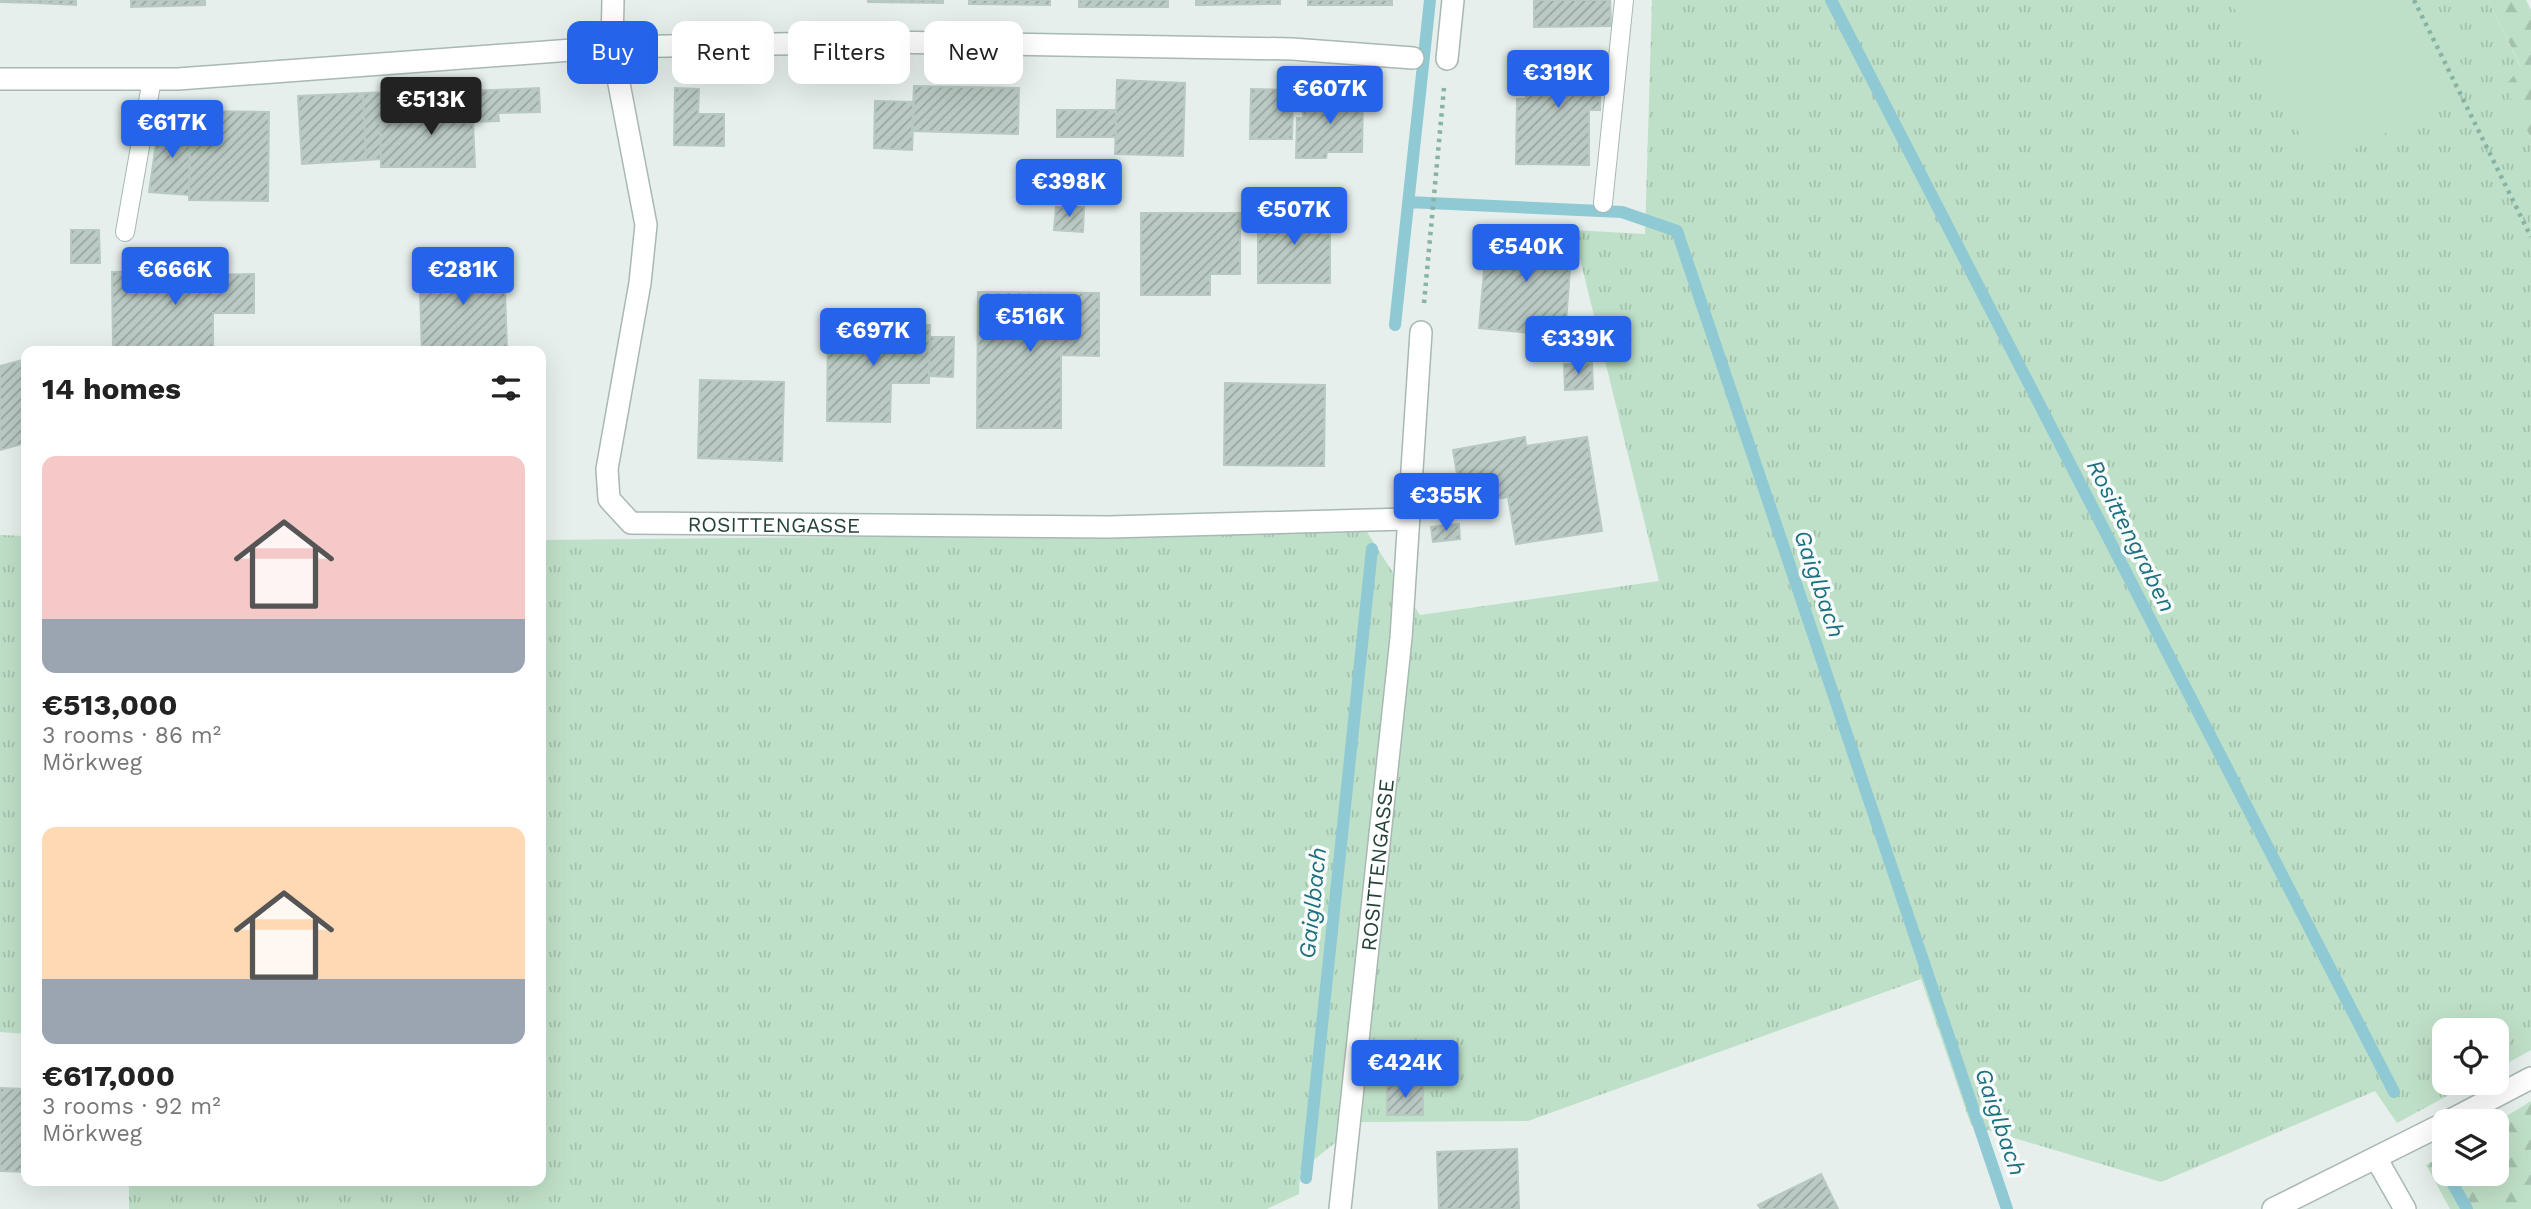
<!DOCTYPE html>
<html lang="en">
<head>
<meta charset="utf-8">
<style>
	body { margin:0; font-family:"Work Sans",sans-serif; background:#f2f2f2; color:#222; height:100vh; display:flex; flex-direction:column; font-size:26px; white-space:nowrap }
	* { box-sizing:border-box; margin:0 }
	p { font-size:23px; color:#767676 }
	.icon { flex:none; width:38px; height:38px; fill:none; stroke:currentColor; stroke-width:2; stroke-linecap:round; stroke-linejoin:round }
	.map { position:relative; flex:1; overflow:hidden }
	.details { position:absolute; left:21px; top:346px; width:525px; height:840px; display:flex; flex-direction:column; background:#fff; border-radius:14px; box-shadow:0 7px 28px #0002 }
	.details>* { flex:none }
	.guide { position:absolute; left:567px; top:21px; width:665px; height:63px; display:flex; gap:14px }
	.fabs { position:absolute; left:2432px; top:1018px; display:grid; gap:14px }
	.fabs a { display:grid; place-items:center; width:77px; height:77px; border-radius:14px; background:#fff; box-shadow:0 7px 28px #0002; font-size:35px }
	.price { position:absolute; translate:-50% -60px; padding:0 16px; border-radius:7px; background:#2563eb; color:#fff; font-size:23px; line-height:46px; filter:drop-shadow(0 2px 4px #0008) }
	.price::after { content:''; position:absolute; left:50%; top:42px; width:21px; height:16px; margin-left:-10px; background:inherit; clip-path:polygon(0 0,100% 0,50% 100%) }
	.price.on { background:#222; color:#fff }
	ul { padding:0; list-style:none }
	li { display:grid; align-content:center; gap:14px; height:371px; padding:0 21px }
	li span { display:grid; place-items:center; height:217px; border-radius:14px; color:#555 }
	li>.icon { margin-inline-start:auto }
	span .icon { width:126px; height:126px; fill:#fffc; stroke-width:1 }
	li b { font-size:30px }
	h2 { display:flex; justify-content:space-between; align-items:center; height:84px; padding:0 21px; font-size:30px }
	.chip { padding:0 24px; border-radius:14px; background:#fff; box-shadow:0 7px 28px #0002; font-size:24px; line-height:63px }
	.chip.on { background:#2563eb; color:#fff }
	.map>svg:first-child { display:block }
	.grass { fill:url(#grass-tufts) }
	.forest { fill:url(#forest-firs) }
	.garden { fill:#bfe0c8 }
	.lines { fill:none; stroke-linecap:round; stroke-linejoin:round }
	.stream { stroke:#8ec9d4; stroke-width:12 }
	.building { fill:url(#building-hatch); stroke:#b8c9c2; stroke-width:2 }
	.lane-casing { stroke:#a8b8b2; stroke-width:20 }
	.street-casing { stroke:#a8b8b2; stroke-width:24 }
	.path { stroke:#86b3a5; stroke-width:4.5; stroke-dasharray:3.5 5; stroke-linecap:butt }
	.lane { stroke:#fff; stroke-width:18 }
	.street { stroke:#fff; stroke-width:21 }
	.labels { text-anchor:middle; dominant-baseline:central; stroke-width:7; stroke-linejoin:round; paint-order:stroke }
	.street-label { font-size:21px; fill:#24423a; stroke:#f7fbf9 }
	.water-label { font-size:23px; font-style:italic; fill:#1c6f80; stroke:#f7fbf9 }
</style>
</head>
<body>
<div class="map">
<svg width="2531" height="1209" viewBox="0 0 2531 1209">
	<defs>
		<pattern id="grass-tufts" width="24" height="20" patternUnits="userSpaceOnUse" patternTransform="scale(1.75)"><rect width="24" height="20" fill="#bfe0c8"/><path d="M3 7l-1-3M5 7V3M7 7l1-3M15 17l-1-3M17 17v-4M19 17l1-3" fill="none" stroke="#a4c1ad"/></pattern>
		<pattern id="forest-firs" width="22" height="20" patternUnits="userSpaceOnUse" patternTransform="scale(1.75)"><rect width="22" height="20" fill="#bfe0c8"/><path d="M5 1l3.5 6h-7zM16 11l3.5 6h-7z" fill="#a4c1ad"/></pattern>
		<pattern id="building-hatch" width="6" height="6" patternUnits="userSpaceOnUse" patternTransform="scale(1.75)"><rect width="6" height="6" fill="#bbcac4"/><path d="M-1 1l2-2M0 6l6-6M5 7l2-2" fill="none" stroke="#98a6a0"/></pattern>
	</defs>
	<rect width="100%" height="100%" fill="#e6efeb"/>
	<path class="grass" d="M1652 0H2488L2521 68 2506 86 2531 138V1050L2497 1069V1031H2445V1083H2471L2397 1123 2375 1091 2161 1182 1971 1125 1921 979 1528 1121 1361 1122 1300 1171 1299 1194 1267 1209H129V1181H541V540L1367 532 1420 615 1659 581 1573 230 1645 234Z
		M0 535 26 536V1034L0 1032Z"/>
	<path class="forest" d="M2488 0H2526L2531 10V138L2505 86 2521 67Z
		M2531 1101V1209H2450L2426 1165 2445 1154V1174H2497V1122Z"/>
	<path class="garden" d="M2230 0H2429L2474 88 2317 168Z"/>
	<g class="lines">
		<path class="stream" d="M1831 0 2394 1092
			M1408 202 1622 212 1677 231 2007 1209
			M1395 325 1430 0
			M1306 1178 1372 549
			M2450 1179 2467 1209"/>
	</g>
	<path class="building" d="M0 0H38V3L0 2Z
		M38 0H76V5L38 3Z
		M131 0H205V5L131 7Z
		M868 0H943V3L868 2Z
		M969 0H1050V5L969 4Z
		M1079 0H1168V7H1079Z
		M1196 0H1280V4L1196 5Z
		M1308 0H1392V5H1308Z
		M1534 0H1610L1611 26 1534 27Z
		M1527 55 1601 56 1600 110H1589V165L1516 164 1517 99H1526Z
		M1117 80 1185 83 1183 156 1115 154Z
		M914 86 1019 88 1018 134 912 131Z
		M539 88 540 112 498 113 499 121 473 122 472 91Z
		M675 88 699 89 698 114H724V146L674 145Z
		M1251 89 1293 90 1292 139H1250Z
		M398 92 399 123H380L381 159 366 160 363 93Z
		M363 93 366 160 302 164 298 96Z
		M1303 95H1363L1362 152H1327L1326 158H1296L1297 118H1303Z
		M472 99 475 167H381L380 123 413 122 412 101Z
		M875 101 914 102 912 150 874 148Z
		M1057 110H1116V137H1057Z
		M191 111 269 112 268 201 189 200Z
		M159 123 190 125 189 195 149 192Z
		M1056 207H1084L1083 232 1054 230Z
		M1258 211H1330V283H1258Z
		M1141 213H1240V274H1210V295H1141Z
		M71 230H99L100 263H71Z
		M1494 230 1561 234 1560 255 1571 256 1565 336 1479 328 1486 249H1493Z
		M504 262 507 352H422L419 264Z
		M206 270V275L254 274V313H213V347H188V352L113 348 112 272Z
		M978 292 1099 293V356L1061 355V428H977Z
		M828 323 930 325 929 383H891L890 422 827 421Z
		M930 337H954L953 377 929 376Z
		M26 359V443L0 450V366Z
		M1592 363 1593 389 1565 390 1564 364Z
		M700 380 784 382 782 461 698 458Z
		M1225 383 1325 385 1324 466 1224 465Z
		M1525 437 1526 446 1587 437 1602 531 1516 544 1508 497 1462 504 1453 450Z
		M1459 524 1460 539 1433 542 1431 527Z
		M1387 1085 1423 1086V1115H1387Z
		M0 1088 26 1089V1172L0 1171Z
		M1517 1149 1519 1209H1439L1437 1152Z
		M1821 1174 1838 1209H1761L1758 1205Z"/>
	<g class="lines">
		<g class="lane-casing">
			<path id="lane" d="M1603 203 1624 0
				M125 232 152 79"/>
		</g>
		<g class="street-casing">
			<g id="street">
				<path id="s1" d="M613 0 612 47 646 225 640 283 607 469 609 499 631 523 1109 527 1407 519"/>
				<path d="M1447 59 1453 0"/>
				<path d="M0 79H178L612 47 884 42 1292 49 1413 58"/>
				<path d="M2447 1122 2531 1078"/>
				<path d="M2376 1158 2405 1209"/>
				<path id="s2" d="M1340 1209 1401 638 1421 332"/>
				<path d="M2273 1209 2445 1123"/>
			</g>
		</g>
		<path class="path" d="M2414 0 2531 237
			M1424 303 1444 88"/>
		<use href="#lane" class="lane"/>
		<use href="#street" class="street"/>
	</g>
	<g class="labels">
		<g class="street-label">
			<text stroke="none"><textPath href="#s1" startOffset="681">ROSITTENGASSE</textPath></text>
			<text stroke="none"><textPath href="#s2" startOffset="346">ROSITTENGASSE</textPath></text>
		</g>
		<g class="water-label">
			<text transform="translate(2131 536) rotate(63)">Rosittengraben</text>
			<text transform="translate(1819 584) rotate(71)">Gaiglbach</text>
			<text transform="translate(1313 903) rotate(-84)">Gaiglbach</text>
			<text transform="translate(2000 1122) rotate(71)">Gaiglbach</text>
		</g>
	</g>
</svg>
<div class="fabs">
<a><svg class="icon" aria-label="locate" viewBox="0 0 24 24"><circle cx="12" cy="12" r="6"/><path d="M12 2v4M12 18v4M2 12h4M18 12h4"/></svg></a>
<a><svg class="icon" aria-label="layers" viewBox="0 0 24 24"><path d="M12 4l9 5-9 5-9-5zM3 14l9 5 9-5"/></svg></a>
</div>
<b class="price" style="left:1558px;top:110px">€319K</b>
<b class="price" style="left:1330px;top:126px">€607K</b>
<b class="price on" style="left:431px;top:137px">€513K</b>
<b class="price" style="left:172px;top:160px">€617K</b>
<b class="price" style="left:1069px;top:219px">€398K</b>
<b class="price" style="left:1294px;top:247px">€507K</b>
<b class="price" style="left:1526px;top:284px">€540K</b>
<b class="price" style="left:175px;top:307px">€666K</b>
<b class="price" style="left:463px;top:307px">€281K</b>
<b class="price" style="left:1030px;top:354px">€516K</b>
<b class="price" style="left:873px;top:368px">€697K</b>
<b class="price" style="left:1578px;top:376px">€339K</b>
<b class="price" style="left:1446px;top:533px">€355K</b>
<b class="price" style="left:1405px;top:1100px">€424K</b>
<div class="guide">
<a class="chip on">Buy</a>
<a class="chip">Rent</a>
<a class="chip">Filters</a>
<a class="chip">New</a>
</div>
<section class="details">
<h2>14 homes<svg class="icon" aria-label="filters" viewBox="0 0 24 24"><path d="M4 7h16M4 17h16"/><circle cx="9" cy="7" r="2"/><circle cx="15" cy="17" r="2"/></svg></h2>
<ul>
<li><span style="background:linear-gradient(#f6c9c9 75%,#9aa5b1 0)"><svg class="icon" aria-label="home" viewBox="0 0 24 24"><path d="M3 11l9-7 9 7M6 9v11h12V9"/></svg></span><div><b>€513,000</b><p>3 rooms · 86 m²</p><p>Mörkweg</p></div></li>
<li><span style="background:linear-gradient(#ffd9b3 70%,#9aa5b1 0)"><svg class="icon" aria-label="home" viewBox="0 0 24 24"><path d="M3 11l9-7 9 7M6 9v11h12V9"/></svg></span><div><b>€617,000</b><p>3 rooms · 92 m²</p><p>Mörkweg</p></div></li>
</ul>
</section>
</div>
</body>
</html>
